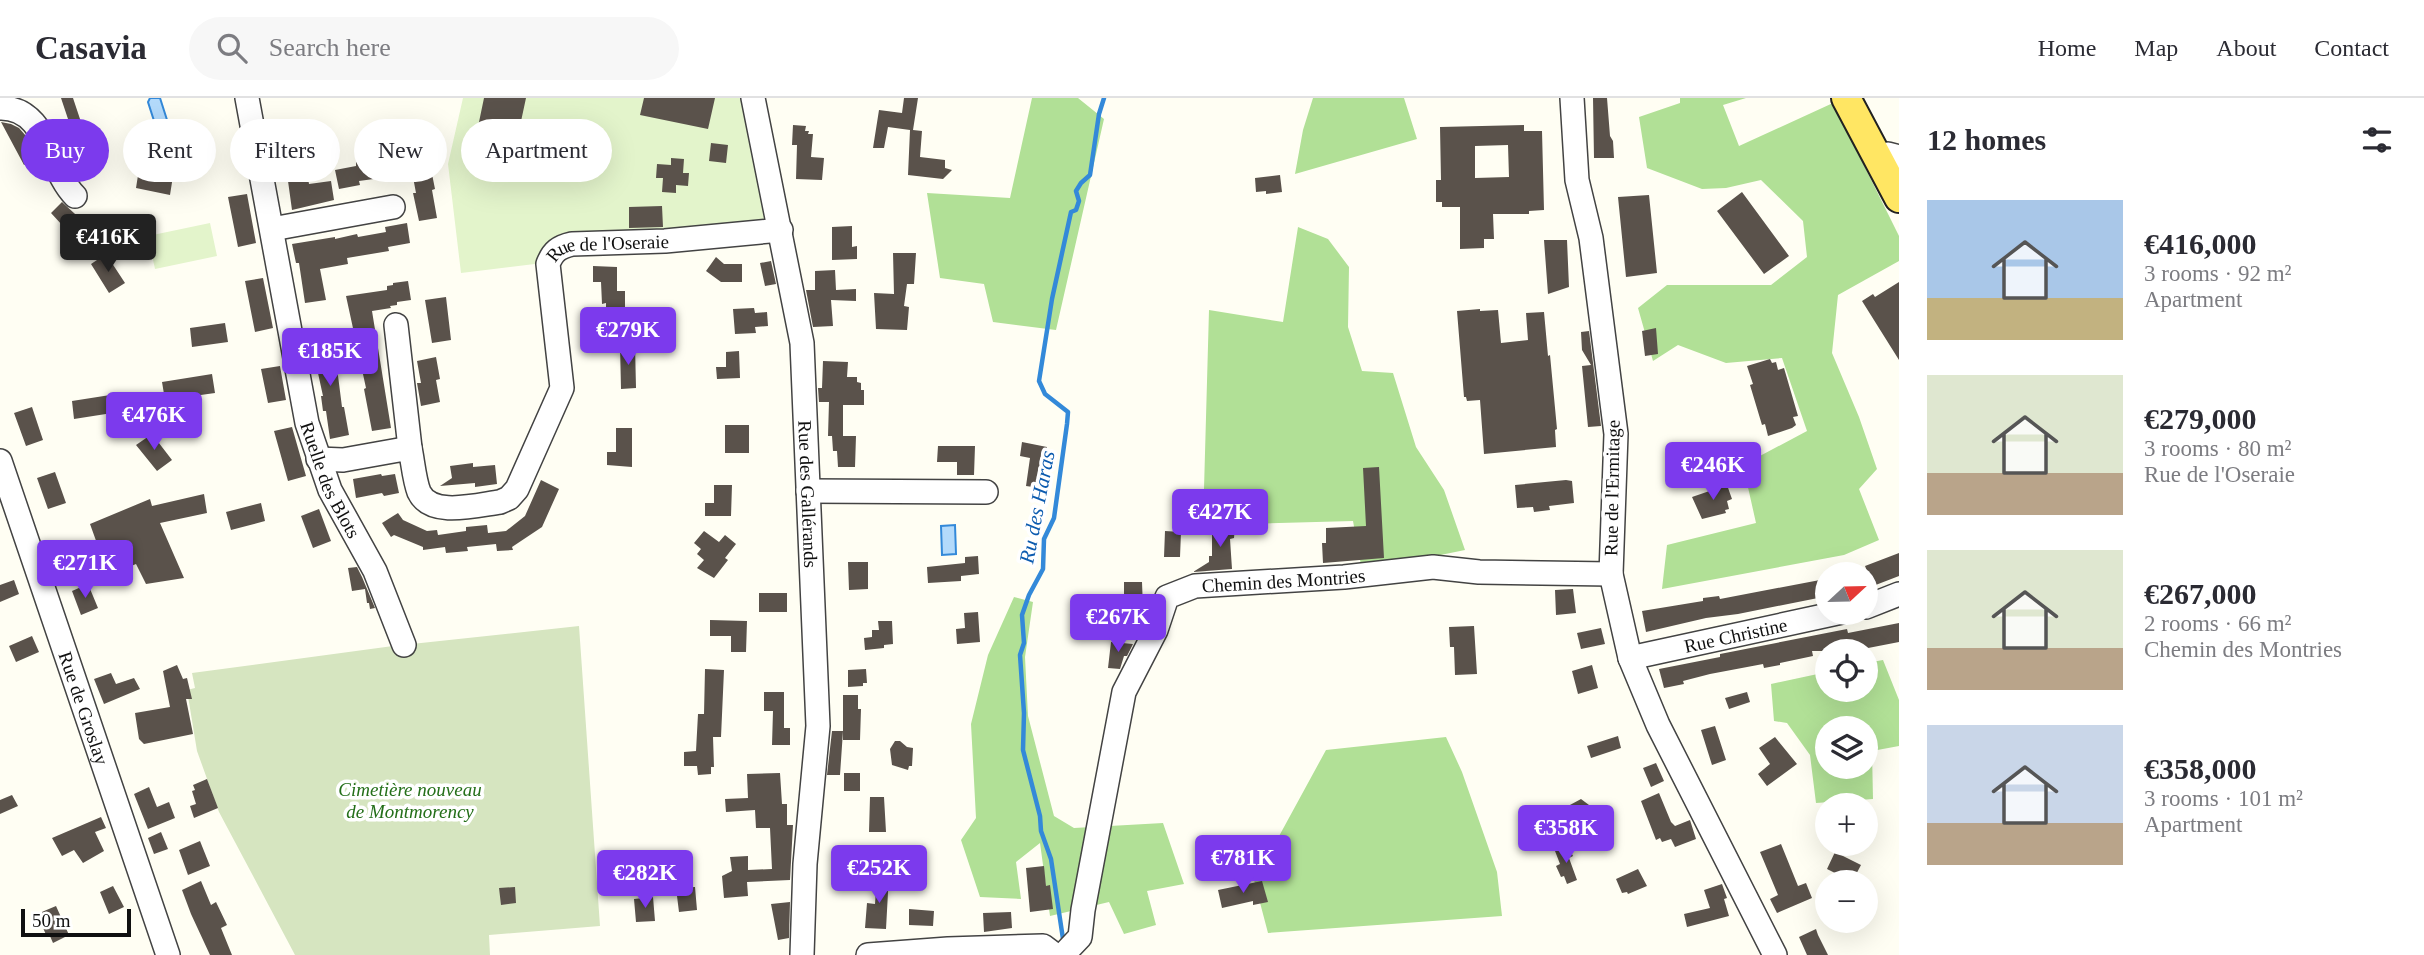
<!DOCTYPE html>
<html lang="en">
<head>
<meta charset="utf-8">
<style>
	body { margin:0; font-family:Georgia,serif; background:#f7f7f7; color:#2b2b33; height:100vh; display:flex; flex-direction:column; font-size:26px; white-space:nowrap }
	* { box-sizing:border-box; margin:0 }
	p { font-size:23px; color:#7c7c81 }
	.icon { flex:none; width:38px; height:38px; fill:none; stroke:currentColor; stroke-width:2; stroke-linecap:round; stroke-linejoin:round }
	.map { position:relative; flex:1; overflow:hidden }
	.drawer { display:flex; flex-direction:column; background:#fff; width:525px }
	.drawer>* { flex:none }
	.hud { position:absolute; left:21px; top:21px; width:665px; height:63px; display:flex; gap:14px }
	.needle { width:46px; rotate:68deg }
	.tools { position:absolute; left:1815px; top:464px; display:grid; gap:14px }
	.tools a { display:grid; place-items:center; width:63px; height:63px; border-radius:50%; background:#fff; box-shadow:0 7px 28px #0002; font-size:35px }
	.scale { position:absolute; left:21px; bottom:18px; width:110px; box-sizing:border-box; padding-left:7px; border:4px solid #101010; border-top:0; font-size:19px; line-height:24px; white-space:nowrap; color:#101010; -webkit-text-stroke:5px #fff; paint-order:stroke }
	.price { position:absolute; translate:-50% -60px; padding:0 16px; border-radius:7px; background:#7c3aed; color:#fff; font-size:23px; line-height:46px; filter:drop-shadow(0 2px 4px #0008) }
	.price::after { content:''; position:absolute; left:50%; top:42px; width:21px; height:16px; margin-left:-10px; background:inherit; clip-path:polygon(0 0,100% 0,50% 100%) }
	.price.selected { background:#222; color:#fff }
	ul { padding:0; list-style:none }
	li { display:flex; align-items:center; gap:21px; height:175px; padding:0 28px }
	li span { display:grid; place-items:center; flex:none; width:196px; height:140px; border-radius:0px; color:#555 }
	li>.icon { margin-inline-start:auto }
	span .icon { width:84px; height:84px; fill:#fffc; stroke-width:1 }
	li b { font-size:30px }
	h2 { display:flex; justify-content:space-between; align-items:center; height:84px; padding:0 28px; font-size:30px }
	.chip { padding:0 24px; border-radius:32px; background:#fff; box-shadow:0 7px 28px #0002; font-size:24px; line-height:63px }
	.chip.selected { background:#7c3aed; color:#fff }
	header { display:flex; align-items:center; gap:42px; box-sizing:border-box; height:98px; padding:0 35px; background:#fff; border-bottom:2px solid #e1e1e2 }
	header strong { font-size:33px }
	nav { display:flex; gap:38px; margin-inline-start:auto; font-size:24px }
	.search { width:490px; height:63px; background:#f7f7f7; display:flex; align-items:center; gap:18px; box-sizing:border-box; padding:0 24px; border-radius:38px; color:#7c7c81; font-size:26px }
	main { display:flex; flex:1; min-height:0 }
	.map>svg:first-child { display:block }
	.forest { fill:#b1e096; fill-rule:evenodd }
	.cemetery { fill:#d6e5c0 }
	.pitch { fill:#e3f4cb }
	.water { fill:#b3dafb; stroke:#3389d9; stroke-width:2 }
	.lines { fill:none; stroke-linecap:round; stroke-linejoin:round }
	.stream { stroke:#3389d9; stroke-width:4.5 }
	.building { fill:#5a524b; fill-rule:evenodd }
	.minor-casing { stroke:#434343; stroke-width:26 }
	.major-casing { stroke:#212121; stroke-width:32 }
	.minor { stroke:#fff; stroke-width:23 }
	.major { stroke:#ffe663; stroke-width:28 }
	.labels { text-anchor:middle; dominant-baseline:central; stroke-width:7; stroke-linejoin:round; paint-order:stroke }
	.street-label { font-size:19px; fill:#101010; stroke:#fff }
	.park-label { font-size:19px; font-style:italic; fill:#246f19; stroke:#fff }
	.water-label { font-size:21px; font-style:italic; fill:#0c5baf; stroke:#fff }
</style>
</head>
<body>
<header>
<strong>Casavia</strong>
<div class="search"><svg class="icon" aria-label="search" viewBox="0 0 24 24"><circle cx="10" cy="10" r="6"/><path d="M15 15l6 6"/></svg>Search here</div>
<nav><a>Home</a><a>Map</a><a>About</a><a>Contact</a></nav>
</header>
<main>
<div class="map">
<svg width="1899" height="857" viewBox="0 0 1899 857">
	<rect width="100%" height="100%" fill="#fffef3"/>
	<path class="forest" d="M1032 0H1078L1104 21 1056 232 993 224 984 186 940 180 927 95 1010 100Z
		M1313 0H1404L1417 41 1295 76 1303 32Z
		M1680 0H1746L1723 7 1739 48 1833 5 1899 138V163L1838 197 1832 255 1859 319 1877 371 1859 391 1879 442 1844 457 1662 491 1667 447 1756 425 1743 367 1807 333 1782 260 1726 265 1678 247 1653 263 1638 210 1667 187H1771L1807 159 1803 123 1761 82 1726 90 1702 91 1647 70 1639 19 1680 5Z
		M1298 129 1328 141 1349 169 1348 229 1362 273 1393 275 1416 349 1444 392 1465 452 1362 473 1353 423 1203 427 1209 212 1283 224Z
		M1014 499 1033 504 1025 559 1028 618 1054 718 1074 730 1163 725 1184 786 1147 793 1156 827 1124 836 1109 804 1050 818 1040 745 1016 764 1021 801 980 799 961 742 976 720 971 626 988 557Z
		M1883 562 1899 602V648L1872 653 1873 701 1816 705 1810 657 1787 625 1774 623 1771 586 1827 574V592H1866V565ZM1827 630H1866V668H1827Z
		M1446 639 1462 674 1497 774 1502 818 1268 835 1253 778 1272 751 1326 652Z"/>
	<path class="cemetery" d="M579 528 600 828 489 837 490 857H295L219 714 197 653 187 592 195 590 192 575 393 548Z"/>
	<path class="pitch" d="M463 0H748L770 124 597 137 543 165 461 175 448 66Z
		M210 125 217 158 155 171 148 138Z"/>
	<path class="water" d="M150 0H160L168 25 156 29 148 4Z
		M955 427 956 456 942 457 941 428Z"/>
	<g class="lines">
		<path class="stream" d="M1063 841 1051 761 1041 733 1040 718 1023 652 1024 615 1020 557 1024 545 1022 517 1029 497 1043 471 1044 441 1054 420 1067 326 1068 314 1045 296 1039 283 1052 201 1071 114 1076 112 1079 103 1076 93 1081 85 1090 77 1099 16 1104 0"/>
	</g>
	<path class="building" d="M61 0H73L85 36 74 39Z
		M484 0H526L514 56 474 48Z
		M644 0H715L708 31 640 17Z
		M904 0H918L913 32 922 33 920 59 945 62V70L952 72 943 81 908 77 910 32 888 29 884 50H873L879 12 902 15Z
		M1593 0H1607L1610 38 1613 43 1614 60H1594Z
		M1 24 11 26 19 30 26 38 37 60 24 67Z
		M793 27 806 28 805 33H809L808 36H813L811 59 824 60 822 82 796 81 797 47H792Z
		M1524 27V33H1542L1544 112 1529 113V116H1493L1494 141H1484V150L1460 151V109H1442V104H1436V82H1441L1440 29ZM1508 47 1509 79 1475 80V48Z
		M293 30 300 51 303 50 309 86 331 83 334 102 292 112 284 54 280 55 276 33Z
		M711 45 728 47 726 65 709 63Z
		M405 48 408 68 380 73 381 80 359 83 360 87 339 91 335 72 356 68V64L384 59 383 53Z
		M671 60 684 61 683 75H689L688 88 676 87V95L662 94 663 80H656L657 66 671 67Z
		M139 71 173 78 170 97 136 90Z
		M432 76 435 91 432 92 437 120 419 123 413 95H416L413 79Z
		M1280 77 1282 94 1266 96V93L1256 94 1255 80Z
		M1742 94 1789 158 1764 176 1717 113Z
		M247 96 256 145 238 149 228 99Z
		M1649 97 1657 175 1626 179 1618 99Z
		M62 104 87 127 74 140 51 115Z
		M662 108 663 129 629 130V109Z
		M407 125 410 145 388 149 389 153 347 160 348 166 320 171 326 202 305 205 299 165H296L292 146 335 139V141L357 136 358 139 386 134 385 129Z
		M852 128V149L857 148V161L832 162V129Z
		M1544 142H1567L1569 189 1548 196Z
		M893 155H916L914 186H907L904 208 909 209 907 232 876 231 874 195 894 196Z
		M106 156 125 185 109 195 91 166Z
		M716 159 724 166H742V184H721L706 173Z
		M771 163 776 186 765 188 760 165Z
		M593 168 617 169V193H625V218L606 220V205L602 206 601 184H593Z
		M835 172 836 192 856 191V203L831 202 833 228 813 229 806 192H815V173Z
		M263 180 273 230 255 234 245 183Z
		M408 183 411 202 397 204V207L390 208 391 210 372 213 391 330 372 333 364 291 366 290 346 198 387 192V188L393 187V185Z
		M1899 184V262L1862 203 1873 196 1875 199Z
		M446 199 451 242 432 245 425 202Z
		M754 210 755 215 767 214 768 228 755 229 756 235 735 236 733 211Z
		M1480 211V213L1498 212 1501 245 1528 242 1526 215 1544 214 1548 258 1550 257 1557 331 1555 332 1556 349 1484 356 1480 302 1467 303 1466 299H1464L1457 213Z
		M225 225 228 244 192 249 190 230Z
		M1656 230 1658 256 1645 258 1642 233Z
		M1589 233 1601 328 1588 329 1582 268 1591 267 1582 252 1581 234Z
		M329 239 334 262H336L342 309H344L349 337 330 341 326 313H323L321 298H323L311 243Z
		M620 247H635L636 290 621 291Z
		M739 253 740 280 717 281 716 269H726V254Z
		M436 259 440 281 436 282 440 304 421 308 417 285H421L417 263Z
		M1770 261 1772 265 1776 264 1778 272 1784 270 1798 318 1793 319 1796 327 1792 330 1768 338 1765 326 1762 327 1750 287 1753 286 1747 268Z
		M823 263 848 264 847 279H857V284L861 285V292H864V307H843V338H856L855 369H838L837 353H833L832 338H828L829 304H819L818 290H822Z
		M280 268 286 302 268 305 261 271Z
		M212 276 215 295 165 302 162 284Z
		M123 295 125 313 74 321 72 303Z
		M32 309 43 342 26 348 14 315Z
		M725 327H749V355H725Z
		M292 329 306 378 288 383 274 333Z
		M616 330H632V369L607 367V354H616Z
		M152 336 172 362 157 373 136 347Z
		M1022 344 1047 349 1040 390 1026 388 1030 360 1020 358Z
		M1704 345 1706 348 1709 347 1712 355 1717 353 1725 379 1687 381 1684 370 1686 369 1681 352Z
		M938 348H975L974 377H957V364H937Z
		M473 365V369L495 367 497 386 475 389V385L440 388 452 380 450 368Z
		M1379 369 1384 460 1323 465 1322 445H1326V430L1366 428 1363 370Z
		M55 374 66 405 48 411 37 380Z
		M381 376 382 378 395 376 399 395 384 398 382 395 356 400 353 381Z
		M541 382 559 391 542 429 512 449 513 452 497 453 496 446 467 449 468 453 446 455 445 449 423 452V449L394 437 391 439 382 425 398 415 403 422 427 433 437 432 438 437 466 433V429L487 427 488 435 506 433 525 418Z
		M1566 382 1572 383 1574 405 1549 408 1550 412 1534 414 1533 409 1517 410 1515 387Z
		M714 387H732L731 418H705V405H714Z
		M1727 387 1732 401 1727 403 1729 411 1725 412 1726 415 1702 421 1692 399Z
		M204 396 207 415 160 425 184 480 146 486 136 466 95 483 83 458 99 451 90 426 150 401 152 408Z
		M261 405 265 423 231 432 226 414Z
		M319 411 331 443 313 450 301 418Z
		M1212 428H1235L1234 440 1230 441 1232 471 1193 474 1209 464V458H1212Z
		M704 433 719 444 725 437 736 446 725 460 728 462 714 480 697 470 704 462 697 456 701 451 694 445Z
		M1165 433 1181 434 1180 459H1164Z
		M1899 455V478L1873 488 1865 468Z
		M978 458 979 476 961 478V483L928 485 927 469 965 465V459Z
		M848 464H868V491L849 492Z
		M357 469 362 479 375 510 370 511 369 505H367L365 491 352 493 348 470Z
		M14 482 19 496 0 504V487Z
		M1820 482 1823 499 1738 516 1706 520 1646 534 1642 513 1703 503V500L1719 498 1720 501Z
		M1124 484H1142L1143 510 1124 511Z
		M88 486 98 510 81 517 72 493Z
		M1573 491 1576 515 1556 517 1555 492Z
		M759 495H787V514H759Z
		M978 514 980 544 957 546 956 531 965 530 964 515Z
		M710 522 747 523 746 554H731V538H710Z
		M878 523H892L893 546 884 547V550L865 552 864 540 872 539V532H879Z
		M1899 525V544L1863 551 1862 549 1842 553H1812L1813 558 1780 565V567L1764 570 1763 566 1710 576 1683 583 1684 586 1664 590 1659 571 1720 559V556L1847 531 1848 535Z
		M1474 528 1477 576 1455 577 1454 549H1450L1449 529Z
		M1601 530 1605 546 1581 551 1577 535Z
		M32 538 39 554 16 564 9 548Z
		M1111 544 1133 546 1127 558H1124L1120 571 1108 570Z
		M177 567 183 581 187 580 192 601H186L193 636 144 646 139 641 135 615 170 609 163 573Z
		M1592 567 1598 590 1578 596 1572 573Z
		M705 571 724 572 721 639H713L714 669H711V676L698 677 697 668H684V654L696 653 698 616H704Z
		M866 571 867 585H863V588L848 589V572Z
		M111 575 116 586 134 580 140 591 104 606 94 581Z
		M764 594H784V630H790V647H772L773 613H764Z
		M1747 594 1750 604 1729 611 1725 600Z
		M843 597H858V611H861L860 642H843Z
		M1715 628 1726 662 1712 667 1701 632Z
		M832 633H843L840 677H827Z
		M1618 638 1621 650 1591 660 1587 648Z
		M1775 639 1797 666 1767 688 1758 676 1770 666 1759 650Z
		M895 643H900L907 649 913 650 912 668H909L908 672 892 667 890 651Z
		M1656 665 1664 683 1651 689 1643 670Z
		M780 675 782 706H787V727H793L790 782 747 784 748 798 724 800 722 778 732 773 730 759 748 758V772L772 771 770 730H756L755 712 726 714 725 701 748 700 747 676Z
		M844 675H860V693H844Z
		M207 681 218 710 194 720 190 708 196 706 192 693 195 692 193 687Z
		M149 689 157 709 169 704 175 720 148 731 134 696Z
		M1659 695 1671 724 1675 728 1690 722 1696 741 1675 749 1671 741 1662 744 1660 740 1656 742 1641 703Z
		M12 697 18 708 0 716V702Z
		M870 699H884L886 734H869Z
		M1581 701 1589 707 1583 717 1593 724 1554 741 1546 720Z
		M101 719 106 730 95 734 104 753 83 765 74 752 62 758 52 740Z
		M161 734 168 751 154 756 148 740Z
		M200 743 210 768 188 777 179 752Z
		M1781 746 1798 788 1806 785 1812 800 1777 815 1770 801 1778 797 1760 754Z
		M1568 748 1573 758 1569 760 1577 782 1567 786 1564 778 1561 779 1556 768 1560 766 1555 753Z
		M1835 754 1861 767 1852 784H1838L1841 778 1827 771Z
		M1044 768 1046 788 1050 787 1053 811 1030 814 1026 770Z
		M1638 771 1647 788 1628 796 1627 794 1622 795 1616 781Z
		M889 776 886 831 865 830 867 805 875 806 877 777Z
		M201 783 211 807 216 804 227 827 221 830 232 857H210L191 816 182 792Z
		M1262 783 1268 804 1253 807V803L1222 810 1218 792Z
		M1722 786 1727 800 1724 801 1729 818 1687 829 1684 816 1710 810 1704 792Z
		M113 788 124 809 109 816 100 794Z
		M515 789 516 805 501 807 499 790Z
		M695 789 697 812 679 814 676 790Z
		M653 799 655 823 636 824 634 801Z
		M790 804 789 840 778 842 771 806Z
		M56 808 69 837 53 845 50 838 47 839 37 816Z
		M909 811 934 813 933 828 909 827Z
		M1011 814 1012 830 984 834 983 815Z
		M1816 831 1818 837 1828 857H1807L1799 839Z"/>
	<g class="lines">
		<g class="minor-casing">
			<g id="minor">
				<path id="s1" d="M247 0 307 325 330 392 375 473 404 547"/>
				<path id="s2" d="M753 0 802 245 818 628 805 766 802 857"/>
				<path d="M1572 0 1577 82 1591 140 1616 336 1611 476 1630 560 1658 627 1775 857"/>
				<path d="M0 10C48 9 47 70 75 98"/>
				<path d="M1878 60 1888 56 1899 59"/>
				<path d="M272 131 393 109"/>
				<path d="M396 227 410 350"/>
				<path id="s3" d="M318 361 343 362 410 350C413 364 414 381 419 394 431 420 477 407 500 404L509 400 517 391 562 290 548 166C553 153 559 149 572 146L665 143 781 132"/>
				<path id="s4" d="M0 363 168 857"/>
				<path d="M808 393 986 394"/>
				<path d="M1866 509 1899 496"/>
				<path id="s5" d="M1630 560 1842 514"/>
				<path d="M868 857 948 851 1043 848 1055 857"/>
				<path id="s6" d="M1063 857 1080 839 1083 812 1124 594 1156 532 1167 499 1195 488 1344 479 1433 469 1479 474 1611 476"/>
			</g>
		</g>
		<g class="major-casing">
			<path id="major" d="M1846 0 1899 100"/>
		</g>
		<use href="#minor" class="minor"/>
		<use href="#major" class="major"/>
	</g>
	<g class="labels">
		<g class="street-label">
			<text stroke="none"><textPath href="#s3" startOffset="550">Rue de l'Oseraie</textPath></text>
			<text stroke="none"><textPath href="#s1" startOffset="392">Ruelle des Blots</textPath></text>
			<text transform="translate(1612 390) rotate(-89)">Rue de l'Ermitage</text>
			<text stroke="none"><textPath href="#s2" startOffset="401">Rue des Gallérands</textPath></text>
			<text stroke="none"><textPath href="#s6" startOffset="497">Chemin des Montries</textPath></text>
			<text stroke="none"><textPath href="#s5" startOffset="108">Rue Christine</textPath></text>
			<text stroke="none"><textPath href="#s4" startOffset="261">Rue de Groslay</textPath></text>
		</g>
		<g class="park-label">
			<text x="410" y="691">Cimetière nouveau<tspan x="410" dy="22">de Montmorency</tspan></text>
		</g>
		<g class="water-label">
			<text transform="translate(1037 409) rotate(-79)">Ru des Haras</text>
		</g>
	</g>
</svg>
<div class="tools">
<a><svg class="needle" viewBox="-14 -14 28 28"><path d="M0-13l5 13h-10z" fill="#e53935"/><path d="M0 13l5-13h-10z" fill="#7c7c81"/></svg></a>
<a><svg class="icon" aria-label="locate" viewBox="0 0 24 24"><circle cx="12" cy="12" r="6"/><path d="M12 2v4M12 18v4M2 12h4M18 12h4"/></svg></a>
<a><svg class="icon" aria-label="layers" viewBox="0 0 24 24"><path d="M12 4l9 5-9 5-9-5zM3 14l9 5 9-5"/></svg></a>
<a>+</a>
<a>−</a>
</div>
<div class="scale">50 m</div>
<b class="price selected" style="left:108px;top:176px">€416K</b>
<b class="price" style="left:628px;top:269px">€279K</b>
<b class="price" style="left:330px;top:290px">€185K</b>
<b class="price" style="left:154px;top:354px">€476K</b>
<b class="price" style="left:1713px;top:404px">€246K</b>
<b class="price" style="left:1220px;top:451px">€427K</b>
<b class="price" style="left:85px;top:502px">€271K</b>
<b class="price" style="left:1118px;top:556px">€267K</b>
<b class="price" style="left:1566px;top:767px">€358K</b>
<b class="price" style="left:1243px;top:797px">€781K</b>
<b class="price" style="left:879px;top:807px">€252K</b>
<b class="price" style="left:645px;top:812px">€282K</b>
<div class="hud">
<a class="chip selected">Buy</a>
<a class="chip">Rent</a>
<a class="chip">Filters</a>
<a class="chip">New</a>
<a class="chip">Apartment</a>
</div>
</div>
<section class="drawer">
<h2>12 homes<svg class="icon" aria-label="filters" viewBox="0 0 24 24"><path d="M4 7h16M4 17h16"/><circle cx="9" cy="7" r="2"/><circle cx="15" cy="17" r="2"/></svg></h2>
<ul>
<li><span style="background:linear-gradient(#a9c7e8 70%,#c2b280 0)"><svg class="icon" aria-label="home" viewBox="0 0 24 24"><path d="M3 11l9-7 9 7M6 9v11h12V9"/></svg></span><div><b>€416,000</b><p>3 rooms · 92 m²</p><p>Apartment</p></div></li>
<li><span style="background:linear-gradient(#dfe7d0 70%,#b9a48a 0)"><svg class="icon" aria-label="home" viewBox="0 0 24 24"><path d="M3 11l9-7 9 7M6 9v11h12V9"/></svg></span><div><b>€279,000</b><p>3 rooms · 80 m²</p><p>Rue de l'Oseraie</p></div></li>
<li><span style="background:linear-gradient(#dfe7d0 70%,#b9a48a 0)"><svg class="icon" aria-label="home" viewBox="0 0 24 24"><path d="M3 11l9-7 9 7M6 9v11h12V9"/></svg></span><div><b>€267,000</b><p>2 rooms · 66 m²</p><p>Chemin des Montries</p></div></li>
<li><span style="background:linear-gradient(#c9d6e8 70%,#b9a48a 0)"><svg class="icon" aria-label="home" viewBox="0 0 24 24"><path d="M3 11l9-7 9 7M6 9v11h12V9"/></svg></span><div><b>€358,000</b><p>3 rooms · 101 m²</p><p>Apartment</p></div></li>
</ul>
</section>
</main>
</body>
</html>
